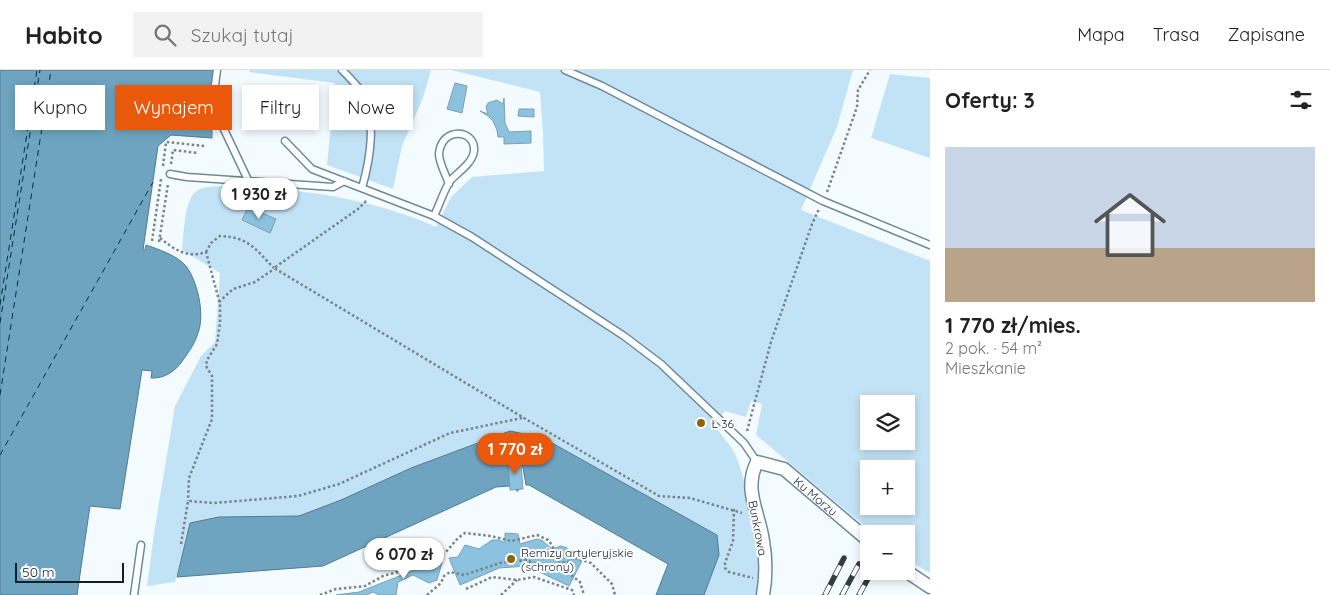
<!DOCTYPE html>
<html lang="pl">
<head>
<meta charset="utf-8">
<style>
	body { margin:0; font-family:Quicksand,sans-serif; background:#f2f2f2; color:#222; height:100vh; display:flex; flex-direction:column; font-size:19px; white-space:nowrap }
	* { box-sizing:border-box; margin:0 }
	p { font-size:16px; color:#767676 }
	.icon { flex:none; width:28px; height:28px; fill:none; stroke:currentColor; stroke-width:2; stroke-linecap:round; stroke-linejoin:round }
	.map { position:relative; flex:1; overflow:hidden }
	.panel { display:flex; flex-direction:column; background:#fff; width:400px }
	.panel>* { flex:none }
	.guide { position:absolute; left:15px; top:15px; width:475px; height:45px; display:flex; gap:10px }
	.fabs { position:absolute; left:860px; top:325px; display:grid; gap:10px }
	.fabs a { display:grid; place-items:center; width:55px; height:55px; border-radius:0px; background:#fff; box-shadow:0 2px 8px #0003; font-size:25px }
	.scale { position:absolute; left:15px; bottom:12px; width:109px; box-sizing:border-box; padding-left:5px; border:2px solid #122027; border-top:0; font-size:14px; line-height:18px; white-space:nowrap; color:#122027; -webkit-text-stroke:4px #fff; paint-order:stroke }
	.price { position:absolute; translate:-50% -42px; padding:0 11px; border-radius:18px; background:#fff; color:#222; font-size:16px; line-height:32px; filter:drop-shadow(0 1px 2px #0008) }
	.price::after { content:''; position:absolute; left:50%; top:30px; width:15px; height:11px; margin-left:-8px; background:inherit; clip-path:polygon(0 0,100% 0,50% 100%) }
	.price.active { background:#ea580c; color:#fff }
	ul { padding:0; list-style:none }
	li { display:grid; align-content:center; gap:10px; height:265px; padding:0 15px }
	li+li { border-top:1px solid #e0e0e0 }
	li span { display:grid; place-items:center; height:155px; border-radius:0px; color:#555 }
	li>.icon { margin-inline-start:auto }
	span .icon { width:90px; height:90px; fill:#fffc; stroke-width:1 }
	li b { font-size:21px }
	h2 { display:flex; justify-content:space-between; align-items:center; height:60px; padding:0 15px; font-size:21px }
	.tag { padding:0 18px; border-radius:0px; background:#fff; box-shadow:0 2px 8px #0003; font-size:18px; line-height:45px }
	.tag.active { background:#ea580c; color:#fff }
	header { display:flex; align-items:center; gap:30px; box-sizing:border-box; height:70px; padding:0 25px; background:#fff; border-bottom:1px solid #e0e0e0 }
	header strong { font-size:24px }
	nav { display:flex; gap:28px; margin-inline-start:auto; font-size:18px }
	.search { width:350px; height:45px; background:#f2f2f2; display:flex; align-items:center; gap:12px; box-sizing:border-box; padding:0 18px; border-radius:0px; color:#767676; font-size:19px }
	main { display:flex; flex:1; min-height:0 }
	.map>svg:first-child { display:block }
	.green { fill:#c2e3f5; fill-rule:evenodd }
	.water { fill:#6ea4c0; stroke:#527c92 }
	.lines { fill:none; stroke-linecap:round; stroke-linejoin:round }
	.ferry { stroke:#023347; stroke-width:1; stroke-dasharray:6 5; stroke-linecap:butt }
	.building { fill:#8bc2df; stroke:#7c9eb0 }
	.lane-casing { stroke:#6a8b9d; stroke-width:9 }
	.street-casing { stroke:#6a8b9d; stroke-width:15 }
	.path { stroke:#788388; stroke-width:2.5; stroke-dasharray:2.5 2.5; stroke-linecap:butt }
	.lane { stroke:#fff; stroke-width:6 }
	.street { stroke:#fff; stroke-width:12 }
	.rail-casing { stroke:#303d43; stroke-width:5.5 }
	.rail { stroke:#fff; stroke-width:4; stroke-dasharray:11; stroke-linecap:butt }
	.poi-dot { fill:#8c6608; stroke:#fff; stroke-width:2 }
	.labels { text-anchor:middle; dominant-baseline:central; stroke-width:4; stroke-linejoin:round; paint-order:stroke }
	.poi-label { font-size:12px; fill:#122027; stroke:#fff; text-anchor:start }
	.street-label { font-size:12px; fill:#122027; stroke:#fff }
</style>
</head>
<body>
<header>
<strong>Habito</strong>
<div class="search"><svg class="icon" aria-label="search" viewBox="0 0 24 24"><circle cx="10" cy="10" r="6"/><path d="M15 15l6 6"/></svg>Szukaj tutaj</div>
<nav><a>Mapa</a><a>Trasa</a><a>Zapisane</a></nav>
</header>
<main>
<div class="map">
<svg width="930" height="525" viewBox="0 0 930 525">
	<rect width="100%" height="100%" fill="#f4fbff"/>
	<path class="green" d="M250 0H431L423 28 402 76 393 119 327 95 335 13 249 2Z
		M451 0H853L837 57 801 140 930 191V503L906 489V464H874L756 365 762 334 751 331 746 347 725 341 714 355C721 365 731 375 736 386 747 411 764 500 756 525H704L719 485 510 361 411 398 341 430 299 446 219 447 190 453 175 512 147 516 155 457 175 336 201 286 215 272 220 203 182 180C184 165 184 127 198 120 209 114 231 117 243 117 309 120 376 130 436 157L451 127 472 107 544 101 543 63 540 22ZM869 334H906V371H869ZM869 399H906V436H869Z
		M890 4 930 8V88L871 68Z"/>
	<path class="water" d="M0 0H213L212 15V68L171 65 158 76 143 180H145L146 175C158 179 178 186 186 196 198 212 205 245 198 263 195 273 189 282 183 290 176 301 164 309 151 308L152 301 142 300 120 439 90 436 77 525H0Z
		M510 361 543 368 717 465 719 485 704 525H656L668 494 529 415H526L522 392 514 389 509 392 508 395 510 416 496 417 323 496 177 507 190 453 219 447 299 446 341 430 411 398Z"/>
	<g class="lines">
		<path class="ferry" d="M0 235 37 0
			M0 253 40 0
			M0 325 51 0
			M0 385 153 112"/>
	</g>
	<path class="building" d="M455 13 467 16 462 43 447 39Z
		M504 28 505 53 509 62 531 61V73L504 74V67H498L497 60 493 51 488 46 480 41 488 44 486 37 488 33 497 30 503 34Z
		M519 39H534V47L518 46Z
		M248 137 276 149 270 163 242 150Z
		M514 389 519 391 521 394 523 419 510 420 508 394 510 391Z
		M505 463 518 464 520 474 537 469 543 471 552 479 561 476 567 478 572 488 582 491 569 516 527 496 499 498 460 515 449 488 458 487 465 475 479 479 492 470H499L505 473Z
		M440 490 442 493 437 510 429 513 413 505 398 512 396 525H379L373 522 366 525H336L359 522Z"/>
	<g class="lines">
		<g class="lane-casing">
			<path id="lane" d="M217 0 215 15 216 37 221 53 248 110
				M342 0C348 6 355 13 360 20 378 46 370 90 362 118
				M565 0 602 16 823 131 930 175
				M285 71 312 99 434 146 472 167 624 266 661 294 744 373 757 392
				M170 104 187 107 333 117 344 111
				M434 146C438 138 445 118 450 111 457 103 473 93 474 81 476 59 441 56 439 84 439 93 446 105 449 114
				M134 525 141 475"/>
		</g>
		<g class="street-casing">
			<g id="street">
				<path d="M906 501 930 517"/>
				<path id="s1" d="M763 525C766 508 766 488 763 471 759 442 743 420 757 392L784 399 869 471"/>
			</g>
		</g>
		<path class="path" d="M171 94 173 80 198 83
			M163 96 166 72 205 76
			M827 122 857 37 858 20 870 0
			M366 131 358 139 274 198 524 348 659 426 690 428 742 443
			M160 168C174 179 187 189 206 182L220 234V253L217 274 207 290 206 296 212 306V349L189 408 188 431
			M152 171 161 109
			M159 172 168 114
			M206 182 211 173 220 166C249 167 255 179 274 198
			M219 232 233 219 255 212 274 199
			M747 361 771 272 812 154 819 139
			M517 419 518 423
			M734 439 733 471 725 493V498L729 502 753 508
			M181 474 188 431 214 433 298 426 339 414 450 363 522 348
			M466 519 492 507 517 510 534 507 572 520 574 525
			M320 525 336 519 365 516 383 506 416 497 445 483 458 468 465 463 491 466 511 471 537 465 548 470 552 475 556 486 560 492 567 493 573 487 591 493 612 514 615 525
			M427 525 441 513 444 506 450 502 464 505 500 493 526 490 551 500 567 502 580 512 584 525
			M501 525 517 510"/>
		<use href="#lane" class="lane"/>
		<use href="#street" class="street"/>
		<g class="rail-casing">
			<path id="rail" d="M825 525 844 488
				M842 525 859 494
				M859 525 870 505"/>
		</g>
		<use href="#rail" class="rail"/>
	</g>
	<g class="poi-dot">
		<circle cx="701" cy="353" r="5"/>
		<circle cx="511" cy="489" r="5"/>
	</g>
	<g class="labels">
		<g class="poi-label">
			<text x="711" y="353">Ł 36</text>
			<text x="521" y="482">Remizy artyleryjskie<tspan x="521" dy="14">(schrony)</tspan></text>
		</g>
		<g class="street-label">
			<text stroke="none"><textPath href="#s1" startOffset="205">Ku Morzu</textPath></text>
			<text transform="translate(758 458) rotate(79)">Bunkrowa</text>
		</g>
	</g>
</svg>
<div class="fabs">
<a><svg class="icon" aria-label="layers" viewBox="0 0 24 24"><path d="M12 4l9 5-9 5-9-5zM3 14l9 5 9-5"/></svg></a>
<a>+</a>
<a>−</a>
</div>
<div class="scale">50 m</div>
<b class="price" style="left:259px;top:150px">1 930 zł</b>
<b class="price active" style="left:515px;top:405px">1 770 zł</b>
<b class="price" style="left:404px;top:510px">6 070 zł</b>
<div class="guide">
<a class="tag">Kupno</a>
<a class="tag active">Wynajem</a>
<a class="tag">Filtry</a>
<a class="tag">Nowe</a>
</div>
</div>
<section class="panel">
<h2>Oferty: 3<svg class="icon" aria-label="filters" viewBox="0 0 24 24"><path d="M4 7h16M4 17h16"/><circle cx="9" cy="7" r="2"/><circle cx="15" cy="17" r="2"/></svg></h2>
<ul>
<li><span style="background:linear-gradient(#c9d6e8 65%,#b9a48a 0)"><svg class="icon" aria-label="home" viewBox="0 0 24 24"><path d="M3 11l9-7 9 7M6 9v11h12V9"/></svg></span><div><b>1 770 zł/mies.</b><p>2 pok. · 54 m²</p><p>Mieszkanie</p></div></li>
</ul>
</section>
</main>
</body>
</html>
